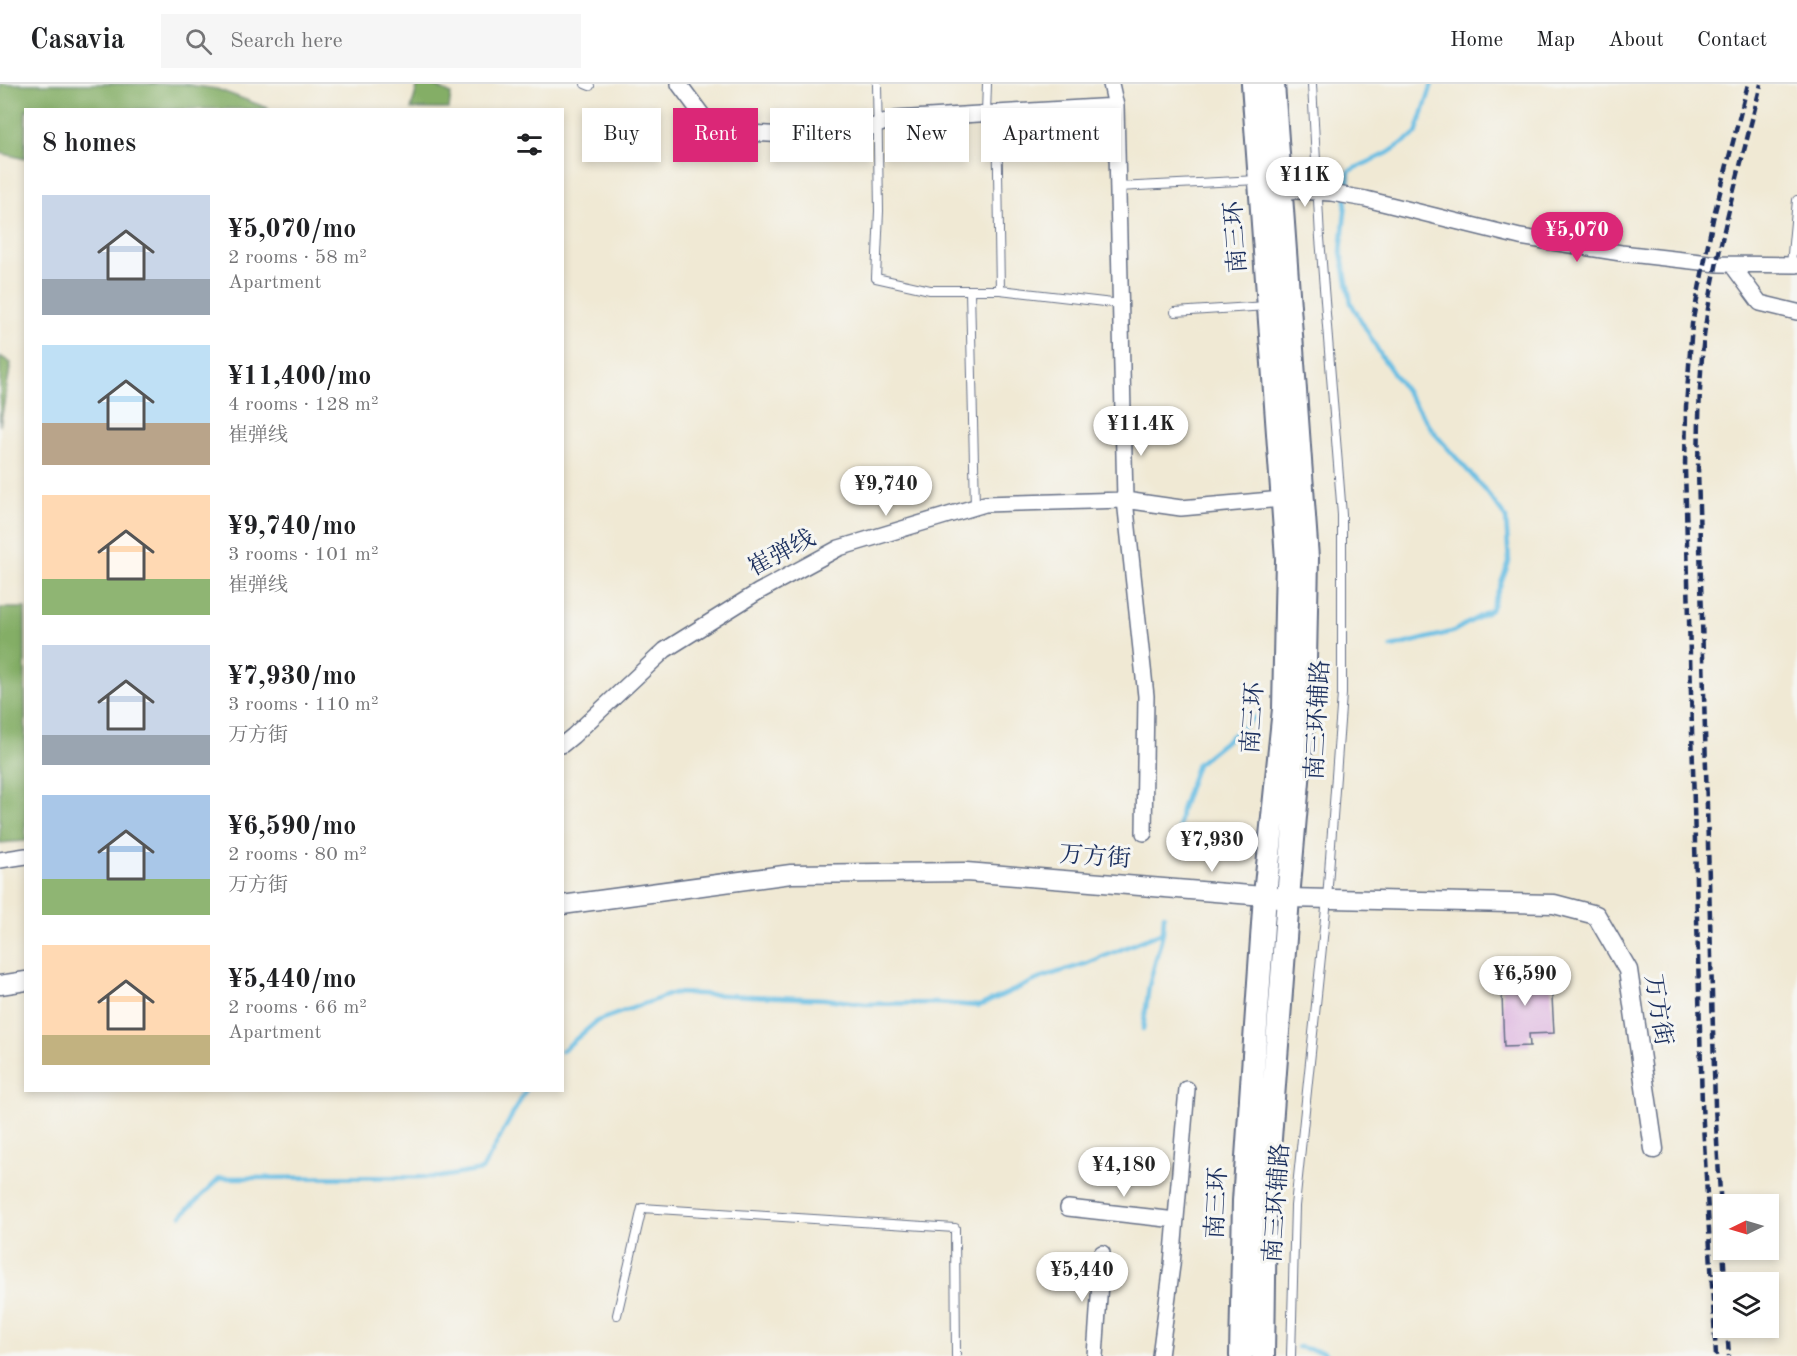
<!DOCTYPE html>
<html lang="en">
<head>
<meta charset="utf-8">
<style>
	body { margin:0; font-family:"Old Standard TT","Noto Serif SC",serif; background:#f6f6f6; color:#202124; height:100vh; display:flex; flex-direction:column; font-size:22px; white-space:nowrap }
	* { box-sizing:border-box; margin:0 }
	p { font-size:20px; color:#757577 }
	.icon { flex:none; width:33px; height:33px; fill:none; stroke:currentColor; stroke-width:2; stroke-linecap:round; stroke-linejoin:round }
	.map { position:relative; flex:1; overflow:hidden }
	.side { position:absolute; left:24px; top:24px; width:540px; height:984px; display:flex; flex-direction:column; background:#fff; border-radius:0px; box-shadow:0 3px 9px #0003 }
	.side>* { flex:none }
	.hud { position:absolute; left:582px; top:24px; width:570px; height:54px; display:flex; gap:12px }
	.needle { width:39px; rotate:265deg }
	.tools { position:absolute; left:1713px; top:1110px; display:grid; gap:12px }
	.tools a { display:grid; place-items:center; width:66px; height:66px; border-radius:0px; background:#fff; box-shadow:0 3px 9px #0003; font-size:30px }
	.price { position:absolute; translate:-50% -51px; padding:0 14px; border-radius:21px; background:#fff; color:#222; font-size:20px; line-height:39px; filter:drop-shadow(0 2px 3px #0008) }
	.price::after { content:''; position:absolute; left:50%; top:36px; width:18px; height:14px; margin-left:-9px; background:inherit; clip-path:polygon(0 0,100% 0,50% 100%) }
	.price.on { background:#db2777; color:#fff }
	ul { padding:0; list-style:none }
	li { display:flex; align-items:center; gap:18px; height:150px; padding:0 18px }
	li span { display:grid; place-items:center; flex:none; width:168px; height:120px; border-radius:0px; color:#555 }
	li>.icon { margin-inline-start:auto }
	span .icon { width:72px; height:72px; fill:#fffc; stroke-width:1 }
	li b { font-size:26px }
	h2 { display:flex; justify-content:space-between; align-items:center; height:72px; padding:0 18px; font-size:26px }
	.chip { padding:0 21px; border-radius:0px; background:#fff; box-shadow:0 3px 9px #0003; font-size:21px; line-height:54px }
	.chip.on { background:#db2777; color:#fff }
	header { display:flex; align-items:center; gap:36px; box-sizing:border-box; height:84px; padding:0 30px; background:#fff; border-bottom:2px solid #e0e0e0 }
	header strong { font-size:28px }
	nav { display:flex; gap:33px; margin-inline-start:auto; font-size:21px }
	.search { width:420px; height:54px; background:#f6f6f6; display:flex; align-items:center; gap:15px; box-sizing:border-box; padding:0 21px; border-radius:0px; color:#757577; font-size:22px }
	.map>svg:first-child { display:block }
	.forest { fill:#84ae66; stroke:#506e62; stroke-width:1.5 }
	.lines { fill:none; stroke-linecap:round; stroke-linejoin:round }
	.stream { stroke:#66bde3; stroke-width:4.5 }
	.building { fill:#dbafde }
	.service-casing { stroke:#667087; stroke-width:10 }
	.minor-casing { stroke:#667087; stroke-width:18 }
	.tertiary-casing { stroke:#667087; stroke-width:21 }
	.primary-casing { stroke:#667087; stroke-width:26 }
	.service { stroke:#fff; stroke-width:8 }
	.minor { stroke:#fff; stroke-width:15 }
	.tertiary { stroke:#fff; stroke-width:18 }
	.primary { stroke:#fff; stroke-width:22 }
	.rail { stroke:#1b2f5e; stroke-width:4.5; stroke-dasharray:9 4.5; stroke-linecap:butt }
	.labels { text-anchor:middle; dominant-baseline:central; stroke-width:6; stroke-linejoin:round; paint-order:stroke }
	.street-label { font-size:24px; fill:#1b2f5e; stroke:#f6f6f2 }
</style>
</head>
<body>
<header>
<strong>Casavia</strong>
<div class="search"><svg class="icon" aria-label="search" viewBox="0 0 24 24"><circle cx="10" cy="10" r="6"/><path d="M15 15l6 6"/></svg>Search here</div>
<nav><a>Home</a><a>Map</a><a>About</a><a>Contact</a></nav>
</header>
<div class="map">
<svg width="1797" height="1272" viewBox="0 0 1797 1272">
	<rect width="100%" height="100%" fill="#f6f6f2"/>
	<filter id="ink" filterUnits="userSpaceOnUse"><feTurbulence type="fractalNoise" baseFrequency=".0167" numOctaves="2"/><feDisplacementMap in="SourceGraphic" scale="12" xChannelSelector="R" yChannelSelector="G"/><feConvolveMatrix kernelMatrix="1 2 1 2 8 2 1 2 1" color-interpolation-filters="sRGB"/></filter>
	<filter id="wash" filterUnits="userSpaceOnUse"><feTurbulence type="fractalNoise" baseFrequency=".008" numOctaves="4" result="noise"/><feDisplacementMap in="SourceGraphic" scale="24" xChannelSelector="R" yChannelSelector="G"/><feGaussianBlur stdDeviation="1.35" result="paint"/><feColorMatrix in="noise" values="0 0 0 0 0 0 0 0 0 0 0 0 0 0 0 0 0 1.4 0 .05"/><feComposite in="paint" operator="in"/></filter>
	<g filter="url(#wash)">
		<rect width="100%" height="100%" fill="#f0e9d4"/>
		<path class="forest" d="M0 0H182L217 5 270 25 26 26 25 75 0 69Z
			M418 0H431L451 10 449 25H411Z
			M0 272 11 279 0 342Z
			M0 524H25L26 757 0 759Z"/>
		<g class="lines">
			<path class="stream" d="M1391 563 1452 548 1491 526 1509 478 1506 434 1485 406 1436 351 1382 273 1351 219 1341 168 1349 87 1388 69 1416 50 1432 0
				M1177 760 1181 726 1197 680 1255 633
				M1143 945 1149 902 1163 848 1164 831
				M562 967 597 937 674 909 826 915 865 920 936 919 979 922 1043 893 1088 879 1163 848
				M181 1132 220 1094 440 1093 482 1086 526 1006
				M1298 1263 1323 1268 1328 1272"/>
		</g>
		<g id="blocks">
			<path class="building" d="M1527 885V896L1551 895 1554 949 1529 950 1530 962 1504 963 1501 886Z"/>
		</g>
	</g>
	<g filter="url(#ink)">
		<use href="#blocks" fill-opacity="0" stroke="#667087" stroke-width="1.5"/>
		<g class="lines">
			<g class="service-casing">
				<path id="service" d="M585 0 590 2
					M877 0 879 127 876 194 930 206H1000
					M986 29 987 0
					M997 29 1000 206 1121 220
					M1118 103 1258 96
					M1791 181 1797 116
					M970 206 975 423
					M1175 228 1267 222
					M617 1231 642 1124 955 1144 956 1272
					M1291 1272 1295 1122 1327 815 1342 610V431L1320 154 1312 0"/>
			</g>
			<g class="minor-casing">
				<path id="minor" d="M679 0 714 47 839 54 895 35 1116 22
					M1111 0 1116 22 1125 416 1146 612 1144 749
					M1281 106 1331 109 1366 115 1520 153 1621 169 1718 180 1797 181
					M1732 181 1760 219 1797 228
					M562 661 573 652 665 566 758 508 839 464 985 420 1125 416 1181 424 1282 415
					M0 776 26 772
					M1068 1124 1176 1136
					M1095 1272 1102 1169
					M1160 1272 1172 1181 1187 1005"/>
			</g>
			<g class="tertiary-casing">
				<path id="tertiary" d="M562 821 791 790 966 788 1288 814 1554 820 1596 831 1628 886 1654 1065
					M0 901 26 897"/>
			</g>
			<g class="primary-casing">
				<path id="primary" d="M1241 1272 1244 1117 1265 811 1284 625 1287 475 1253 0
					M1263 1272 1265 1121 1288 814 1304 627 1307 474 1273 0"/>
			</g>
			<use href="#service" class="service"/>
			<use href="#minor" class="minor"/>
			<use href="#tertiary" class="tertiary"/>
			<use href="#primary" class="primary"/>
			<path class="rail" d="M1725 1198 1715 1022 1698 385C1699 338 1699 291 1705 244 1717 162 1741 81 1761 0
				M1727 1244 1729 1272
				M1716 1272 1702 1021 1685 384 1686 323 1692 240 1713 135 1748 0"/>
		</g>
	</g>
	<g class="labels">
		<g class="street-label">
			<text transform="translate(1237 153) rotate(-94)">南三环</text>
			<text transform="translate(782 470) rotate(-28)">崔弹线</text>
			<text transform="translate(1254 634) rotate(-86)">南三环</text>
			<text transform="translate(1319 636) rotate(-87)">南三环辅路</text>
			<text transform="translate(1095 774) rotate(4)">万方街</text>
			<text transform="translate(1657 926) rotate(81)">万方街</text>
			<text transform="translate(1218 1119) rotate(-87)">南三环</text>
			<text transform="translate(1278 1119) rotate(-86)">南三环辅路</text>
		</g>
	</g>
</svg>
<div class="tools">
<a><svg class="needle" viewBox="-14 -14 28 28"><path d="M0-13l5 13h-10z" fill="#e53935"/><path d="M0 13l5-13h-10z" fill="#757577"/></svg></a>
<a><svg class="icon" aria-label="layers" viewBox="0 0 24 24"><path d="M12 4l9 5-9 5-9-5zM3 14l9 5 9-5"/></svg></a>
</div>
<b class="price" style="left:1305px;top:124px">¥11K</b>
<b class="price on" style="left:1577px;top:179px">¥5,070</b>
<b class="price" style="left:1141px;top:373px">¥11.4K</b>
<b class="price" style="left:886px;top:433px">¥9,740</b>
<b class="price" style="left:1212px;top:789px">¥7,930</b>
<b class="price" style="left:1525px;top:923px">¥6,590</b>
<b class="price" style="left:1124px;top:1114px">¥4,180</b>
<b class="price" style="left:1082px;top:1219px">¥5,440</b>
<div class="hud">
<a class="chip">Buy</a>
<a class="chip on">Rent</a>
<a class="chip">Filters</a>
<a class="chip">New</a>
<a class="chip">Apartment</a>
</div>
<section class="side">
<h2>8 homes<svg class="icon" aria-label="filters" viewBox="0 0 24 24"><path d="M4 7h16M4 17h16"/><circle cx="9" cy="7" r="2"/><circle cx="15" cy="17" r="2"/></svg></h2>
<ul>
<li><span style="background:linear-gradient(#c9d6e8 70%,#9aa5b1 0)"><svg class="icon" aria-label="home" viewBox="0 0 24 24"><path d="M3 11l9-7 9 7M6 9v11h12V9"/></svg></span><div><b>¥5,070/mo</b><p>2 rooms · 58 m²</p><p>Apartment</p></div></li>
<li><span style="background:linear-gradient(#bfe0f5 65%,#b9a48a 0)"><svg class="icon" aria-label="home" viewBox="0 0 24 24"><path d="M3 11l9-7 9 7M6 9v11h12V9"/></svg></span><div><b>¥11,400/mo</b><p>4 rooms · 128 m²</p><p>崔弹线</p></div></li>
<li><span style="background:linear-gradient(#ffd9b3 70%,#8fb573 0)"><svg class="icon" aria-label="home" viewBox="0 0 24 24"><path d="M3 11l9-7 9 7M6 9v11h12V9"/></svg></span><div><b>¥9,740/mo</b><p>3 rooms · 101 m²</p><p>崔弹线</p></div></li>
<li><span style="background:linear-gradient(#c9d6e8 75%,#9aa5b1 0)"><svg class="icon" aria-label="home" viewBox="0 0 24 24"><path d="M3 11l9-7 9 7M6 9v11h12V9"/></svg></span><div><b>¥7,930/mo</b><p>3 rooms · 110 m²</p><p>万方街</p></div></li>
<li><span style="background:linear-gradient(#a9c7e8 70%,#8fb573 0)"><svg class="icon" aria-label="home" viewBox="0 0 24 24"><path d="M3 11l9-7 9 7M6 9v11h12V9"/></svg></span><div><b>¥6,590/mo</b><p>2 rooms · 80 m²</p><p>万方街</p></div></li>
<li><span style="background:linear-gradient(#ffd9b3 75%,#c2b280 0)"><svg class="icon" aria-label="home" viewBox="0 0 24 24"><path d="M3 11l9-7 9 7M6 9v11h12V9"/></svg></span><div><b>¥5,440/mo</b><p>2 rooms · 66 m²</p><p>Apartment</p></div></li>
</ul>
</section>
</div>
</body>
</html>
